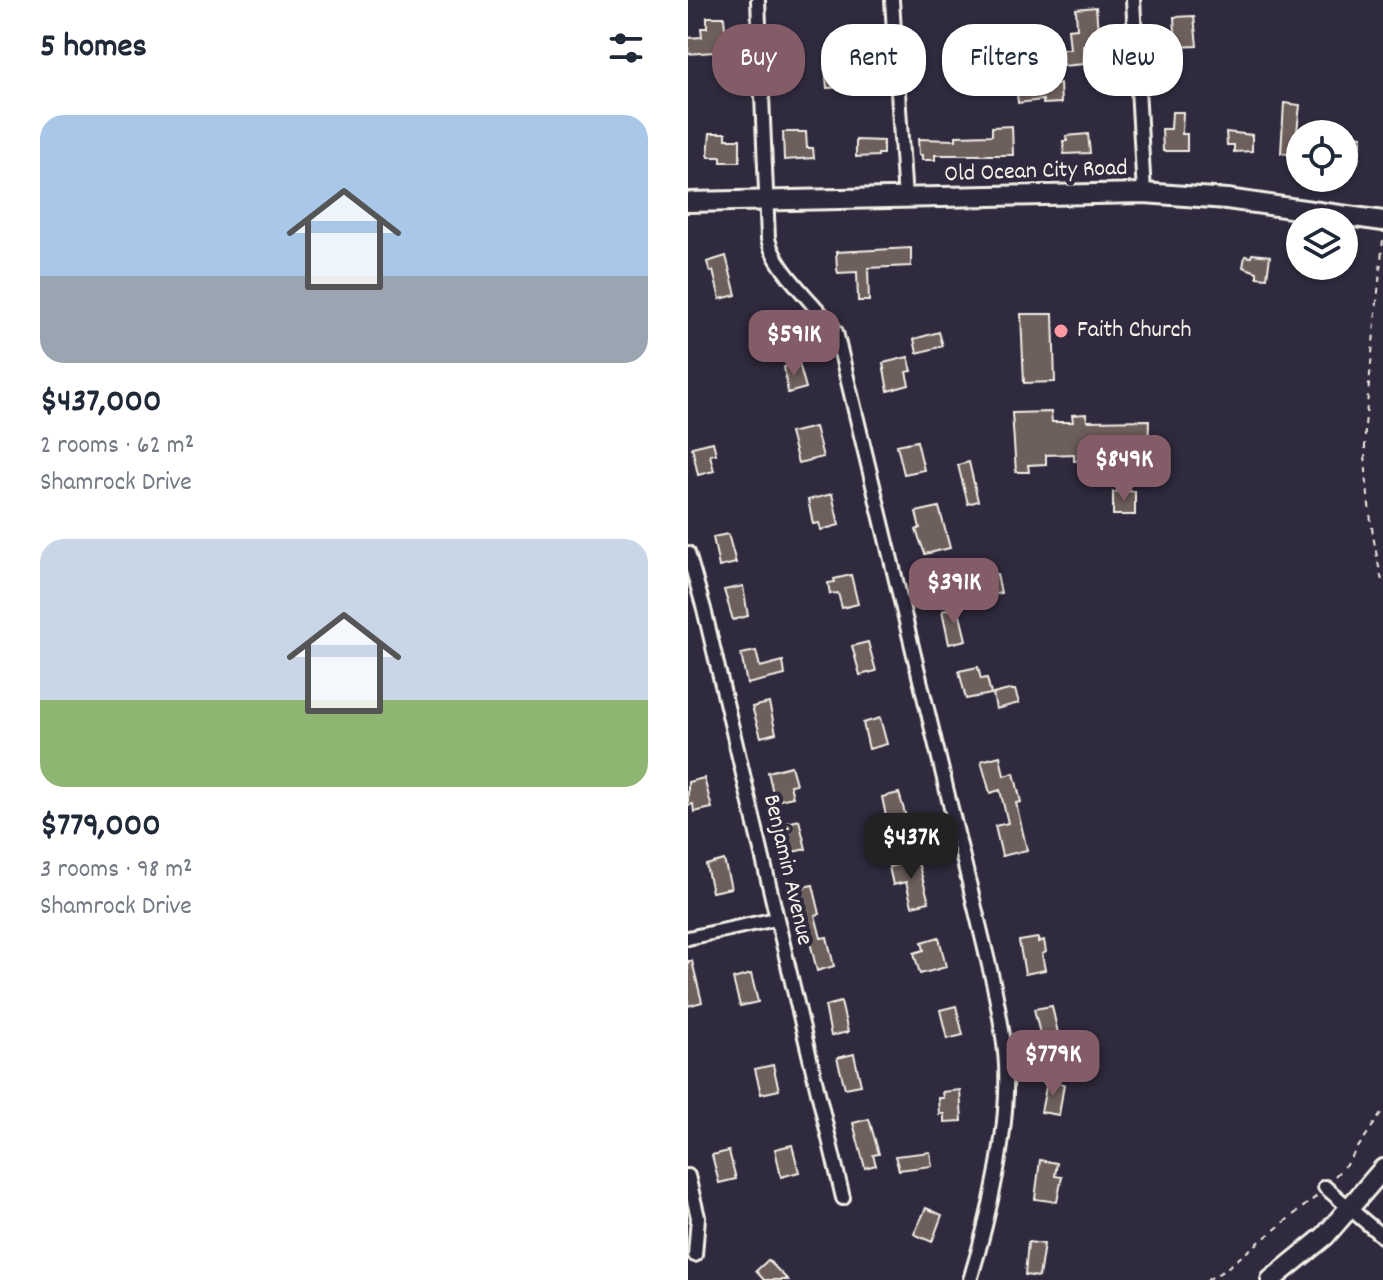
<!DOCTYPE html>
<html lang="en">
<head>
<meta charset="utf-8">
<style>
	body { margin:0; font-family:Dekko,sans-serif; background:#f2f2f3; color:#1f2937; height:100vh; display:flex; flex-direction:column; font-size:30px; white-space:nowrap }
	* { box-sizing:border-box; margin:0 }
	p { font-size:26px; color:#747a83 }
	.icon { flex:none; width:44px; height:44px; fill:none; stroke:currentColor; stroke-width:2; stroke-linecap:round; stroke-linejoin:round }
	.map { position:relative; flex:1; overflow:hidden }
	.panel { display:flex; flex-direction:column; background:#fff; width:688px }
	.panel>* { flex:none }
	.guide { position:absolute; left:24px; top:24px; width:550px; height:72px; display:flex; gap:16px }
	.tools { position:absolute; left:598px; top:120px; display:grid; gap:16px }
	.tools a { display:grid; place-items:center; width:72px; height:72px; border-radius:50%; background:#fff; box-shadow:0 2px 6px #0004; font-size:40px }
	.price { position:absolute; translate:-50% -68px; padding:0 18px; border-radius:16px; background:#845c67; color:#fff; font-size:26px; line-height:52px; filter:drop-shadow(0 2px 4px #0008) }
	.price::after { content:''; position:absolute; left:50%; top:48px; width:24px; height:18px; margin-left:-12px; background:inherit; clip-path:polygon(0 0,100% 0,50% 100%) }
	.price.current { background:#222; color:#fff }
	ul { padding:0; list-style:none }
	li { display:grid; align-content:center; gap:16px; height:424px; padding:0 40px }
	li span { display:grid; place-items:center; height:248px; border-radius:24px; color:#555 }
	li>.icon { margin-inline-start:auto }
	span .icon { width:144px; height:144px; fill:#fffc; stroke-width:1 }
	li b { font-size:34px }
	h2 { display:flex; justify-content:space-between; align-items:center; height:96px; padding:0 40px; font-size:34px }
	.chip { padding:0 28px; border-radius:32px; background:#fff; box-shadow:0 2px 6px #0004; font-size:28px; line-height:72px }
	.chip.current { background:#845c67; color:#fff }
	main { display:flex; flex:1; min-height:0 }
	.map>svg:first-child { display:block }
	.building { fill:#6d5f5b; stroke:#f4f1e8; stroke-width:2 }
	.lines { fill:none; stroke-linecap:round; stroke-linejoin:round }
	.street-casing { stroke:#f4f1e8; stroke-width:18 }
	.secondary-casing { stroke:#f4f1e8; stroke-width:24 }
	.path { stroke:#f4f1e8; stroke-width:2; stroke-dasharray:6 6; stroke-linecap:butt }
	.street { stroke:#2f2a3d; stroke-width:12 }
	.secondary { stroke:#2f2a3d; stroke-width:18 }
	.poi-dot { fill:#ff9aa2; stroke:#2f2a3d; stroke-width:3 }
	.labels { text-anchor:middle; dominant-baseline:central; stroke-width:8; stroke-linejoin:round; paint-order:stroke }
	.street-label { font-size:24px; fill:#f4f1e8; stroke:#2f2a3d }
	.poi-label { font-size:24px; fill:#f4f1e8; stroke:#2f2a3d; text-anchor:start }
</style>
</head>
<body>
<main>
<section class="panel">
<h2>5 homes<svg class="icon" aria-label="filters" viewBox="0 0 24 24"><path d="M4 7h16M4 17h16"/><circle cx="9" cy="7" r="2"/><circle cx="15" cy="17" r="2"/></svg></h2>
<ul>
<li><span style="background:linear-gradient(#a9c7e8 65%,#9aa5b1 0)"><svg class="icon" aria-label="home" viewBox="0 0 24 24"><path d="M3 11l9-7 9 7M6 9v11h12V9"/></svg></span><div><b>$437,000</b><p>2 rooms · 62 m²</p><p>Shamrock Drive</p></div></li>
<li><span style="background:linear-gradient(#c9d6e8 65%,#8fb573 0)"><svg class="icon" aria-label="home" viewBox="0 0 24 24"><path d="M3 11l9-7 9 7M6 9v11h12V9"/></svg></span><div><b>$779,000</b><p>3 rooms · 98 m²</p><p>Shamrock Drive</p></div></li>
</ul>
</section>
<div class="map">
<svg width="695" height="1280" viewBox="0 0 695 1280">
	<rect width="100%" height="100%" fill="#2f2a3d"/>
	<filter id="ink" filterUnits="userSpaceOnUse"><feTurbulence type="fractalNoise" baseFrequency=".0125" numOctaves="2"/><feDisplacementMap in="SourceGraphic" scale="16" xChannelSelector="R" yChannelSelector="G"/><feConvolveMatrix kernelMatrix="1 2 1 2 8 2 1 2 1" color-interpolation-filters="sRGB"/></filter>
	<g filter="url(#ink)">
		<path class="building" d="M408 7 411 45H395L396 64 375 66 374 49H382L380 29 389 28 388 9Z
			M506 16 509 46 488 47 486 17Z
			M19 17H36L39 51 0 54V38L14 37 13 28H19Z
			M94 44H112L113 68 95 69Z
			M158 64 159 87 139 88 137 65Z
			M346 72 347 85 372 84 373 103 355 104V100L330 103 328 85H323L322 75Z
			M596 103 612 105 609 132V136L612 137V156L593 153Z
			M484 112H495L494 134H499V151H475L474 129H483Z
			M324 126 325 155H247V160H234V155H231L230 139 268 140V136L304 135V127Z
			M95 132H118L119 148H125L126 158 96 160Z
			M538 132 564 135V151L546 152V145H539Z
			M22 133H38V139H52V162H33V157H20Z
			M400 134 402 153 376 154 375 141H379L378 136Z
			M656 134 674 136 670 163 656 162Z
			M168 140 195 141V154H190V156L168 157Z
			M223 248V266L180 268 181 301H170L169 272 150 273 149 269 148 252Z
			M564 254 582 256 579 278 569 277V272L555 267 557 256 563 257Z
			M38 256 48 295 32 299 25 271 22 272 19 262Z
			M333 314H365L367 382 336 383Z
			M251 332 255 346 229 353 226 339Z
			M220 357 224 371 218 372 221 385 200 391 195 363Z
			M111 363 118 388 100 393 96 367Z
			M363 412 364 422H385L384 415 398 414 399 421 461 420 460 461 423 462V453L400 454V460L386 461V454L358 455V464L340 465 341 472H328L324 413Z
			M127 427 135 457 110 463 102 433Z
			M229 441 236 470 216 474 209 445Z
			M25 442 28 454 22 455 26 471 10 475 4 447Z
			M281 462 290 501 280 504 270 465Z
			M447 491V515H425V492Z
			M144 494 151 525 133 530 131 523 125 524 120 500Z
			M251 507 262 548 237 554 228 530 232 528 228 512Z
			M40 534 48 563 31 567 25 537Z
			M309 574 313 593 294 597 290 578Z
			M163 575 170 604 154 608 150 593 142 594 140 583 147 582 146 579Z
			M55 586 60 616 45 620 36 590Z
			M270 607 278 640 261 644 254 611Z
			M180 642 188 671 172 675 164 646Z
			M68 651 72 667 95 661 97 675 59 684 53 654Z
			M290 667 293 679 299 678 303 694 278 699 271 671Z
			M321 690H327L331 703 308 709 305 694Z
			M81 703 88 733 73 737 64 707Z
			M192 718 199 744 181 749 175 723Z
			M312 756 316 776 326 773 333 802 328 803 339 850 314 856 307 826 320 823 312 790 302 793 293 761Z
			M103 766 108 784 102 785 105 797 87 801 80 772Z
			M16 778 24 808 6 812 5 804 0 805V782Z
			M211 793 218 817 199 821 194 797Z
			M111 820 118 849 100 853 92 825Z
			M229 859 241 902 224 906 218 882 205 885 201 867Z
			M36 860 43 888 24 892 18 865Z
			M125 885 132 914 127 915 133 938 139 937 146 966 129 971 109 888Z
			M251 937 258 967 232 974 226 953 236 950 234 942Z
			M350 938V942L356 940 358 952 354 954 357 970 337 974 331 941Z
			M0 961H4L14 1002 0 1006Z
			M63 974 70 1002 52 1006 45 979Z
			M153 1002 160 1032 143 1036 137 1006Z
			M268 1006 275 1035 259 1039 252 1010Z
			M364 1006 371 1038 354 1042 346 1009Z
			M166 1054 173 1085 157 1088 149 1058Z
			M85 1065 91 1090 73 1094 67 1069Z
			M359 1082 376 1084 371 1115 353 1112Z
			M272 1090 274 1121 256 1122V1114H251L250 1098H255L254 1092Z
			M181 1119 191 1154 185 1155 188 1165 177 1168 165 1123Z
			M104 1145 111 1172 93 1177 87 1149Z
			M41 1151 48 1179 31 1183 24 1155Z
			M242 1152 244 1166 211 1170 207 1156Z
			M352 1160 369 1163 367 1176 374 1177 369 1202 347 1199Z
			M238 1208 254 1215 244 1242 226 1234Z
			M340 1242 356 1244 351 1277 337 1275Z
			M80 1260 100 1280H76L68 1271Z"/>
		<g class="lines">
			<g class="street-casing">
				<path id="street" d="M70 0 80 239C88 271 127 303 148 332L306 986C311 1012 317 1039 318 1066 321 1131 301 1218 282 1280
					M204 0 217 200
					M445 0 456 193
					M0 553 16 609 155 1198
					M0 938 88 919
					M0 1176 10 1217 7 1255
					M637 1187 695 1237"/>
			</g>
			<g class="secondary-casing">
				<path id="secondary" d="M0 202 456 193 539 199 695 221
					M583 1280 637 1236 695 1169"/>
			</g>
			<path class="path" d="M695 240 677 426C676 479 683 534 695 585
				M647 1176 660 1162 695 1111
				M519 1280 535 1271 629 1196"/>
			<use href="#street" class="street"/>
			<use href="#secondary" class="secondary"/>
		</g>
	</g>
	<circle class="poi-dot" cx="373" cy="331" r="8"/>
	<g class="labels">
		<g class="street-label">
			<text transform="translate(348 172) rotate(-2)">Old Ocean City Road</text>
			<text transform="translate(99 870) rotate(77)">Benjamin Avenue</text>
		</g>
		<g class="poi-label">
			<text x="389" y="331">Faith Church</text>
		</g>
	</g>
</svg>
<div class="tools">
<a><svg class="icon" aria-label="locate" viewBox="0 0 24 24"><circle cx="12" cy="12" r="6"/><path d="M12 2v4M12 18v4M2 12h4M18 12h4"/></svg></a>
<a><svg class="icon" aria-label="layers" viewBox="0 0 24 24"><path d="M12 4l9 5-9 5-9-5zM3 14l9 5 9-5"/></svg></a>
</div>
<b class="price" style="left:106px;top:378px">$591K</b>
<b class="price" style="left:436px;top:503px">$849K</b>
<b class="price" style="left:266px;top:626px">$391K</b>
<b class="price current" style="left:223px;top:881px">$437K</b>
<b class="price" style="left:365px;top:1098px">$779K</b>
<div class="guide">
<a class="chip current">Buy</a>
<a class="chip">Rent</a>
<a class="chip">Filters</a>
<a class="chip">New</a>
</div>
</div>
</main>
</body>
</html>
